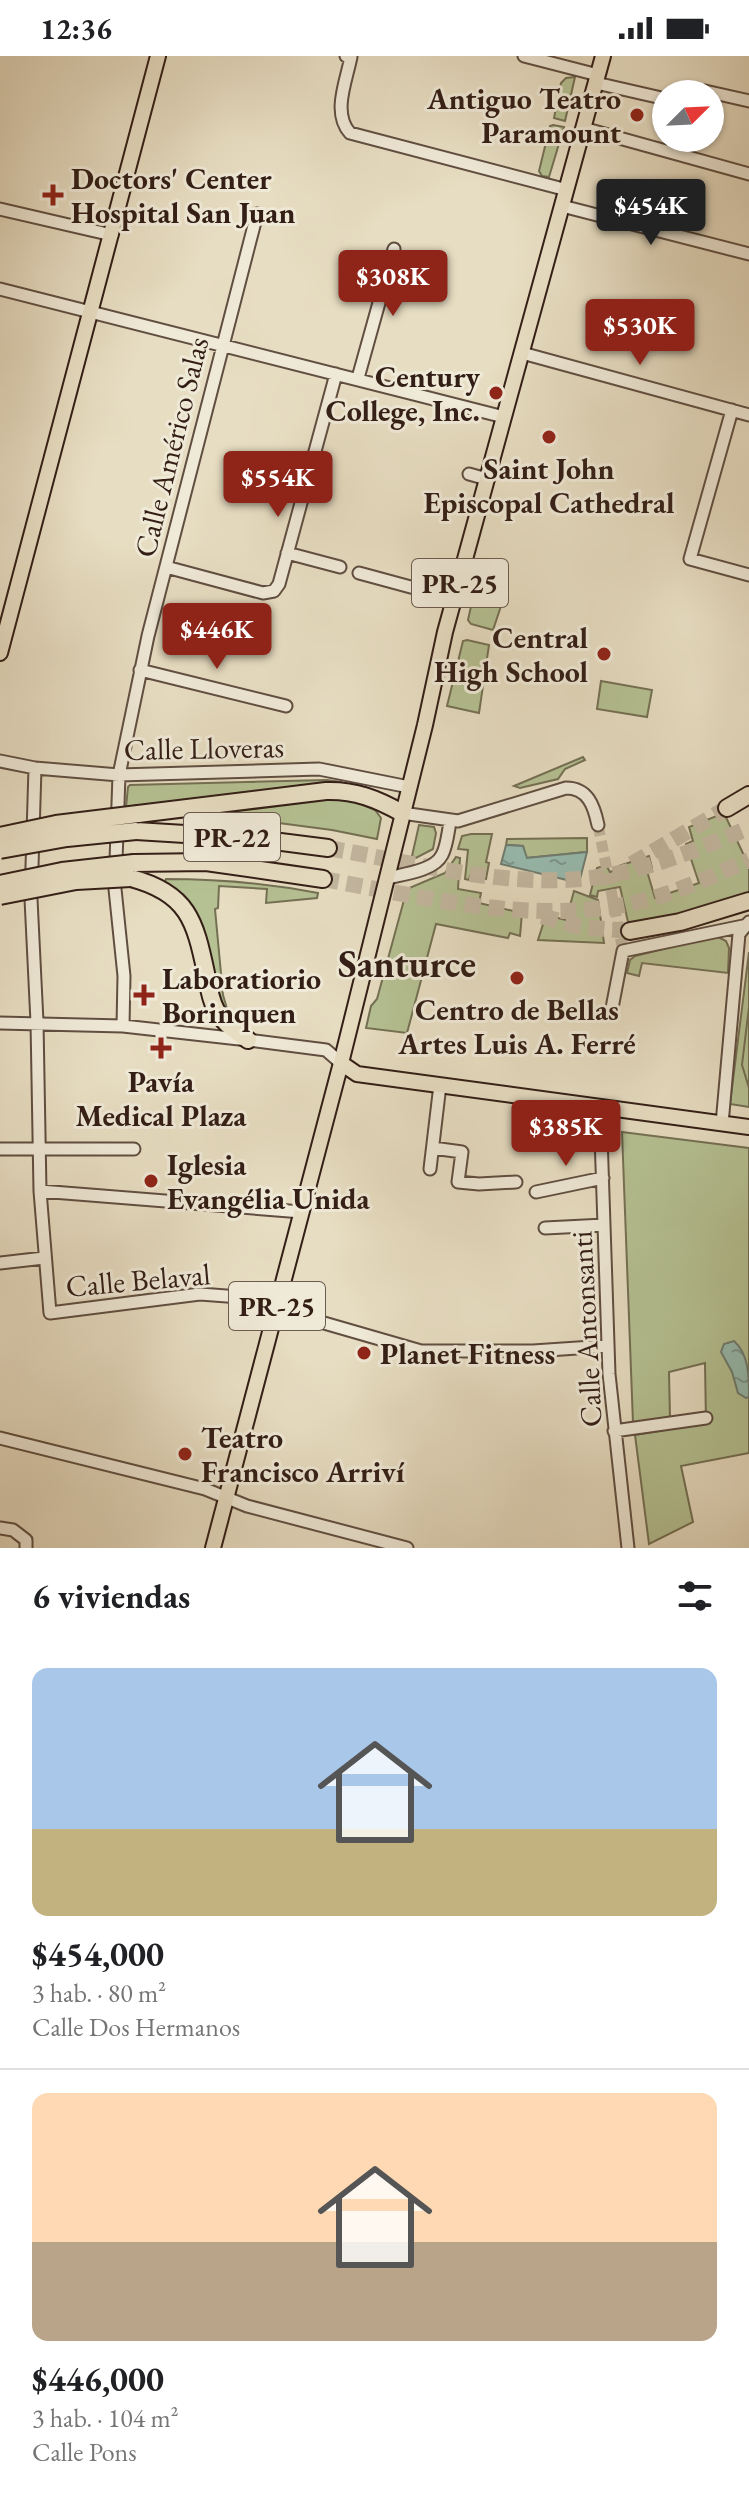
<!DOCTYPE html>
<html lang="es">
<head>
<meta charset="utf-8">
<style>
	body { margin:0; font-family:"EB Garamond",serif; background:#f6f6f6; color:#202124; height:100vh; display:flex; flex-direction:column; font-size:30px; white-space:nowrap }
	* { box-sizing:border-box; margin:0 }
	p { font-size:26px; color:#757577 }
	.icon { flex:none; width:44px; height:44px; fill:none; stroke:currentColor; stroke-width:2; stroke-linecap:round; stroke-linejoin:round }
	.map { position:relative; height:1492px; overflow:hidden }
	.sheet { display:flex; flex-direction:column; background:#fff; flex:1 }
	.sheet>* { flex:none }
	.needle { width:52px; rotate:66deg }
	.controls { position:absolute; left:652px; top:24px; display:grid; gap:16px }
	.controls a { display:grid; place-items:center; width:72px; height:72px; border-radius:50%; background:#fff; box-shadow:0 2px 6px #0004; font-size:40px }
	.price { position:absolute; translate:-50% -68px; padding:0 18px; border-radius:8px; background:#8f2418; color:#fff; font-size:26px; line-height:52px; filter:drop-shadow(0 2px 4px #0008) }
	.price::after { content:''; position:absolute; left:50%; top:48px; width:24px; height:18px; margin-left:-12px; background:inherit; clip-path:polygon(0 0,100% 0,50% 100%) }
	.price.active { background:#222; color:#fff }
	ul { padding:0; list-style:none }
	li { display:grid; align-content:center; gap:16px; height:424px; padding:0 32px }
	li+li { border-top:2px solid #e0e0e0 }
	li span { display:grid; place-items:center; height:248px; border-radius:16px; color:#555 }
	li>.icon { margin-inline-start:auto }
	span .icon { width:144px; height:144px; fill:#fffc; stroke-width:1 }
	li b { font-size:34px }
	h2 { display:flex; justify-content:space-between; align-items:center; height:96px; padding:0 32px; font-size:34px }
	.status { display:flex; justify-content:space-between; align-items:center; height:56px; padding:0 40px; background:#fff; direction:ltr }
	.status svg { height:22px; fill:currentColor }
	.map>svg:first-child { display:block }
	.green { fill:#b5c193; stroke:#747054; stroke-width:2 }
	.forest { fill:url(#forest-firs); stroke:#747054; stroke-width:2 }
	.water { fill:url(#water-ripples); stroke:#6f7d72; stroke-width:2 }
	.lines { fill:none; stroke-linecap:round; stroke-linejoin:round }
	.minor-tunnel { stroke:#c3b7a0; stroke-width:11; stroke-dasharray:11 5.5; stroke-linecap:butt }
	.highway-tunnel { stroke:#c3b7a0; stroke-width:16; stroke-dasharray:16 8; stroke-linecap:butt }
	.minor-casing { stroke:#604e41; stroke-width:15 }
	.major-casing { stroke:#331e16; stroke-width:18 }
	.highway-casing { stroke:#331e16; stroke-width:20 }
	.minor { stroke:#efe9d7; stroke-width:11 }
	.major { stroke:#e7ddc2; stroke-width:14 }
	.highway { stroke:#e7ddc2; stroke-width:16 }
	.highway-bridge-casing { stroke:#331e16; stroke-width:20; stroke-linecap:butt }
	.highway-bridge { stroke:#e7ddc2; stroke-width:16 }
	.poi-dot { fill:#8f2418; stroke:#efe9d7; stroke-width:3 }
	.labels { text-anchor:middle; dominant-baseline:central; stroke-width:6; stroke-linejoin:round; paint-order:stroke }
	.shield { fill:#efe9d7; stroke:#6b5b50; stroke-width:2 }
	.shield-label { font-size:28px; font-weight:bold; fill:#331e16 }
	.poi-label { font-size:30px; font-weight:bold; fill:#331e16; stroke:#efe9d7; text-anchor:start }
	.street-label { font-size:30px; fill:#331e16; stroke:#efe9d7 }
	.district-label { font-size:38px; font-weight:bold; fill:#331e16; stroke:#efe9d7 }
</style>
</head>
<body>
<div class="status"><b>12:36</b><svg viewBox="0 0 49 12"><path d="M0 12V9h3v3zM5 12V6h3v6zM10 12V3h3v9zM15 12V0h3v12zM26 1h20v11H26zM47 4h2v5h-2z"/></svg></div>
<div class="map">
<svg width="749" height="1492" viewBox="0 0 749 1492">
	<defs>
		<pattern id="forest-firs" width="22" height="20" patternUnits="userSpaceOnUse" patternTransform="scale(2)"><rect width="22" height="20" fill="#b5c193"/><path d="M5 1l3.5 6h-7zM16 11l3.5 6h-7z" fill="#9ca57e"/></pattern>
		<pattern id="water-ripples" width="26" height="14" patternUnits="userSpaceOnUse" patternTransform="scale(2)"><rect width="26" height="14" fill="#97bcb0"/><path d="M2 4q2-2 4 0t4 0M15 11q2-2 4 0t4 0" fill="none" stroke="#7c988e"/></pattern>
	</defs>
	<rect width="100%" height="100%" fill="#e7ddc2"/>
	<filter id="stains"><feTurbulence type="fractalNoise" baseFrequency=".0025" numOctaves="4"/><feColorMatrix values="0 0 0 0 .2 0 0 0 0 .09 0 0 0 0 .02 0 0 0 .5 -.17"/></filter>
	<radialGradient id="worn" r=".72"><stop offset=".6" stop-color="#630" stop-opacity="0"/><stop offset="1" stop-color="#630" stop-opacity=".3"/></radialGradient>
	<path class="green" d="M575 21 565 65 554 62 561 27 566 22Z
		M553 69 564 71 549 121 542 120 539 115 550 70Z
		M481 505 507 511 500 553 493 574 471 568 468 564Z
		M467 584 489 589 479 657 447 650 463 585Z
		M601 625 652 634 647 661 597 653Z
		M583 701 585 704 565 713 558 723 520 732 514 730Z
		M327 724 342 726 128 753 126 751 128 731 130 729Z
		M345 741 375 754 381 762 377 783 332 774 211 758Z
		M724 757 749 810V837L683 857 633 867 628 866 620 831 598 835 597 841 590 839 597 812 606 809 610 816 620 813 619 810 649 800 652 812 647 815 655 842 699 827 686 788 693 785 689 771Z
		M419 769 434 771 436 777 433 793 416 802 412 800Z
		M471 778H492L486 806 489 807 486 823 470 820 469 824 465 823 468 794 458 793 462 780Z
		M587 782V796L526 802 523 790 506 789 507 783Z
		M456 801 460 802 458 833 481 837 479 847 522 857 520 880 510 877 508 882 436 868 407 977 366 972 371 950 377 943 407 833 445 817Z
		M166 823C217 823 267 827 318 837L317 842 266 847 267 833 219 830 218 852 215 853 223 939 228 956 224 957 220 949 206 883 164 827Z
		M574 835 598 844 604 887 538 884 546 859 566 864Z
		M716 880 726 885 729 892 728 917 642 907 639 920 627 917 630 904 635 900Z
		M749 896V1051L730 1048Z
		M622 1076 749 1092V1397L681 1410 693 1466 649 1488 635 1379 706 1367 705 1307 669 1316 670 1362 633 1367Z"/>
	<path class="forest" d="M749 951V1032L742 1009Z"/>
	<path class="water" d="M506 789 523 790 527 802 587 796 579 827 501 808Z
		M734 1285C749 1298 749 1321 749 1341L746 1342 738 1337 732 1316 721 1296 724 1288Z"/>
	<g class="lines">
		<path class="minor-tunnel" d="M598 769 623 895"/>
		<path class="highway-tunnel" d="M328 792C410 806 497 830 581 823 640 818 695 794 749 772
			M632 808 727 752
			M323 823C424 841 531 869 634 847 674 838 712 820 749 804
			M542 860 580 871 630 875"/>
		<g class="minor-casing">
			<path id="minor" d="M346 0 351 1C346 26 332 57 350 77L567 134
				M524 0 598 19
				M596 27 666 43
				M690 38 705 35 749 45
				M583 72 749 118
				M562 150 749 198
				M0 153 112 179
				M0 233 504 361
				M522 297 749 359
				M358 322 394 193
				M732 354 690 503 749 519
				M469 418 487 423
				M287 497 340 511
				M166 511 263 537 274 535 279 528 336 318
				M359 517 455 543
				M140 614 286 650
				M0 705 35 712 119 719 319 713 409 731
				M35 712 31 843 37 966 40 1135 50 1257 200 1238 279 1244
				M402 757 458 765 566 732C588 732 594 750 598 769
				M387 822C403 818 434 815 442 799 447 790 448 776 450 766
				M612 952 623 895 743 870
				M0 967 123 970 248 984 326 994 341 1007
				M123 970 124 920 115 833 119 719 148 580 257 158
				M600 1050 609 1318 628 1492
				M722 1068 739 878 749 866
				M433 1092 462 1096 458 1126 479 1128 516 1126
				M0 1093H134
				M430 1113 440 1029
				M40 1135 302 1156
				M536 1136 603 1122
				M545 1172 604 1169
				M0 1207 44 1202
				M275 1257 324 1267 421 1295H533L607 1290
				M614 1375 706 1362
				M0 1382 205 1433 247 1450 407 1492
				M0 1472 13 1474 26 1484V1492"/>
		</g>
		<g class="major-casing">
			<path id="major" d="M0 597 158 0
				M341 1007 357 1018 749 1071
				M213 1492 341 1007 425 669 445 576 603 0"/>
		</g>
		<g class="highway-casing">
			<path id="highway" d="M727 752 749 739
				M138 758 326 735C355 734 377 743 402 757
				M136 775 250 782 328 792
				M134 807 206 806 323 823
				M131 822C188 837 195 865 206 917 208 929 210 943 216 954 223 967 236 975 248 984
				M630 875 680 866 749 845"/>
		</g>
		<use href="#minor" class="minor"/>
		<use href="#major" class="major"/>
		<use href="#highway" class="highway"/>
		<g class="highway-bridge-casing">
			<path id="highway-bridge" d="M0 780 56 768 138 758
				M0 794 67 782 136 775
				M0 828 62 815 134 807
				M0 840 76 825 131 822"/>
		</g>
		<use href="#highway-bridge" class="highway-bridge"/>
	</g>
	<g class="poi-dot">
		<circle cx="637" cy="59" r="8"/>
		<path d="M49 127h8v8h8v8h-8v8h-8v-8h-8v-8h8z"/>
		<circle cx="496" cy="337" r="8"/>
		<circle cx="549" cy="381" r="8"/>
		<circle cx="604" cy="598" r="8"/>
		<circle cx="517" cy="922" r="8"/>
		<path d="M140 927h8v8h8v8h-8v8h-8v-8h-8v-8h8z"/>
		<path d="M157 980h8v8h8v8h-8v8h-8v-8h-8v-8h8z"/>
		<circle cx="151" cy="1125" r="8"/>
		<circle cx="364" cy="1297" r="8"/>
		<circle cx="185" cy="1398" r="8"/>
	</g>
	<g class="labels">
		<g class="shield">
			<rect x="412" y="503" width="96" height="48" rx="6"/>
			<rect x="184" y="757" width="96" height="48" rx="6"/>
			<rect x="229" y="1226" width="96" height="48" rx="6"/>
		</g>
		<g class="shield-label">
			<text x="460" y="527">PR-25</text>
			<text x="232" y="781">PR-22</text>
			<text x="277" y="1250">PR-25</text>
		</g>
		<g class="poi-label">
			<text x="621" y="42" text-anchor="end">Antiguo Teatro<tspan x="621" dy="34">Paramount</tspan></text>
			<text x="71" y="122">Doctors' Center<tspan x="71" dy="34">Hospital San Juan</tspan></text>
			<text x="480" y="320" text-anchor="end">Century<tspan x="480" dy="34">College, Inc.</tspan></text>
			<text x="549" y="412" text-anchor="middle">Saint John<tspan x="549" dy="34">Episcopal Cathedral</tspan></text>
			<text x="588" y="581" text-anchor="end">Central<tspan x="588" dy="34">High School</tspan></text>
			<text x="162" y="922">Laboratiorio<tspan x="162" dy="34">Borinquen</tspan></text>
			<text x="517" y="953" text-anchor="middle">Centro de Bellas<tspan x="517" dy="34">Artes Luis A. Ferré</tspan></text>
			<text x="161" y="1025" text-anchor="middle">Pavía<tspan x="161" dy="34">Medical Plaza</tspan></text>
			<text x="167" y="1108">Iglesia<tspan x="167" dy="34">Evangélia Unida</tspan></text>
			<text x="380" y="1297">Planet Fitness</text>
			<text x="201" y="1381">Teatro<tspan x="201" dy="34">Francisco Arriví</tspan></text>
		</g>
		<g class="street-label">
			<text transform="translate(171 391) rotate(-76)">Calle Américo Salas</text>
			<text transform="translate(204 692) rotate(-1)">Calle Lloveras</text>
			<text transform="translate(138 1224) rotate(-5)">Calle Belaval</text>
			<text transform="translate(586 1273) rotate(-93)">Calle Antonsanti</text>
		</g>
		<g class="district-label">
			<text x="407" y="907">Santurce</text>
		</g>
	</g>
	<rect width="100%" height="100%" filter="url(#stains)"/>
	<rect width="100%" height="100%" fill="url(#worn)"/>
</svg>
<div class="controls">
<a><svg class="needle" viewBox="-14 -14 28 28"><path d="M0-13l5 13h-10z" fill="#e53935"/><path d="M0 13l5-13h-10z" fill="#757577"/></svg></a>
</div>
<b class="price active" style="left:651px;top:191px">$454K</b>
<b class="price" style="left:393px;top:262px">$308K</b>
<b class="price" style="left:640px;top:311px">$530K</b>
<b class="price" style="left:278px;top:463px">$554K</b>
<b class="price" style="left:217px;top:615px">$446K</b>
<b class="price" style="left:566px;top:1112px">$385K</b>
</div>
<section class="sheet">
<h2>6 viviendas<svg class="icon" aria-label="filters" viewBox="0 0 24 24"><path d="M4 7h16M4 17h16"/><circle cx="9" cy="7" r="2"/><circle cx="15" cy="17" r="2"/></svg></h2>
<ul>
<li><span style="background:linear-gradient(#a9c7e8 65%,#c2b280 0)"><svg class="icon" aria-label="home" viewBox="0 0 24 24"><path d="M3 11l9-7 9 7M6 9v11h12V9"/></svg></span><div><b>$454,000</b><p>3 hab. · 80 m²</p><p>Calle Dos Hermanos</p></div></li>
<li><span style="background:linear-gradient(#ffd9b3 60%,#b9a48a 0)"><svg class="icon" aria-label="home" viewBox="0 0 24 24"><path d="M3 11l9-7 9 7M6 9v11h12V9"/></svg></span><div><b>$446,000</b><p>3 hab. · 104 m²</p><p>Calle Pons</p></div></li>
</ul>
</section>
</body>
</html>
